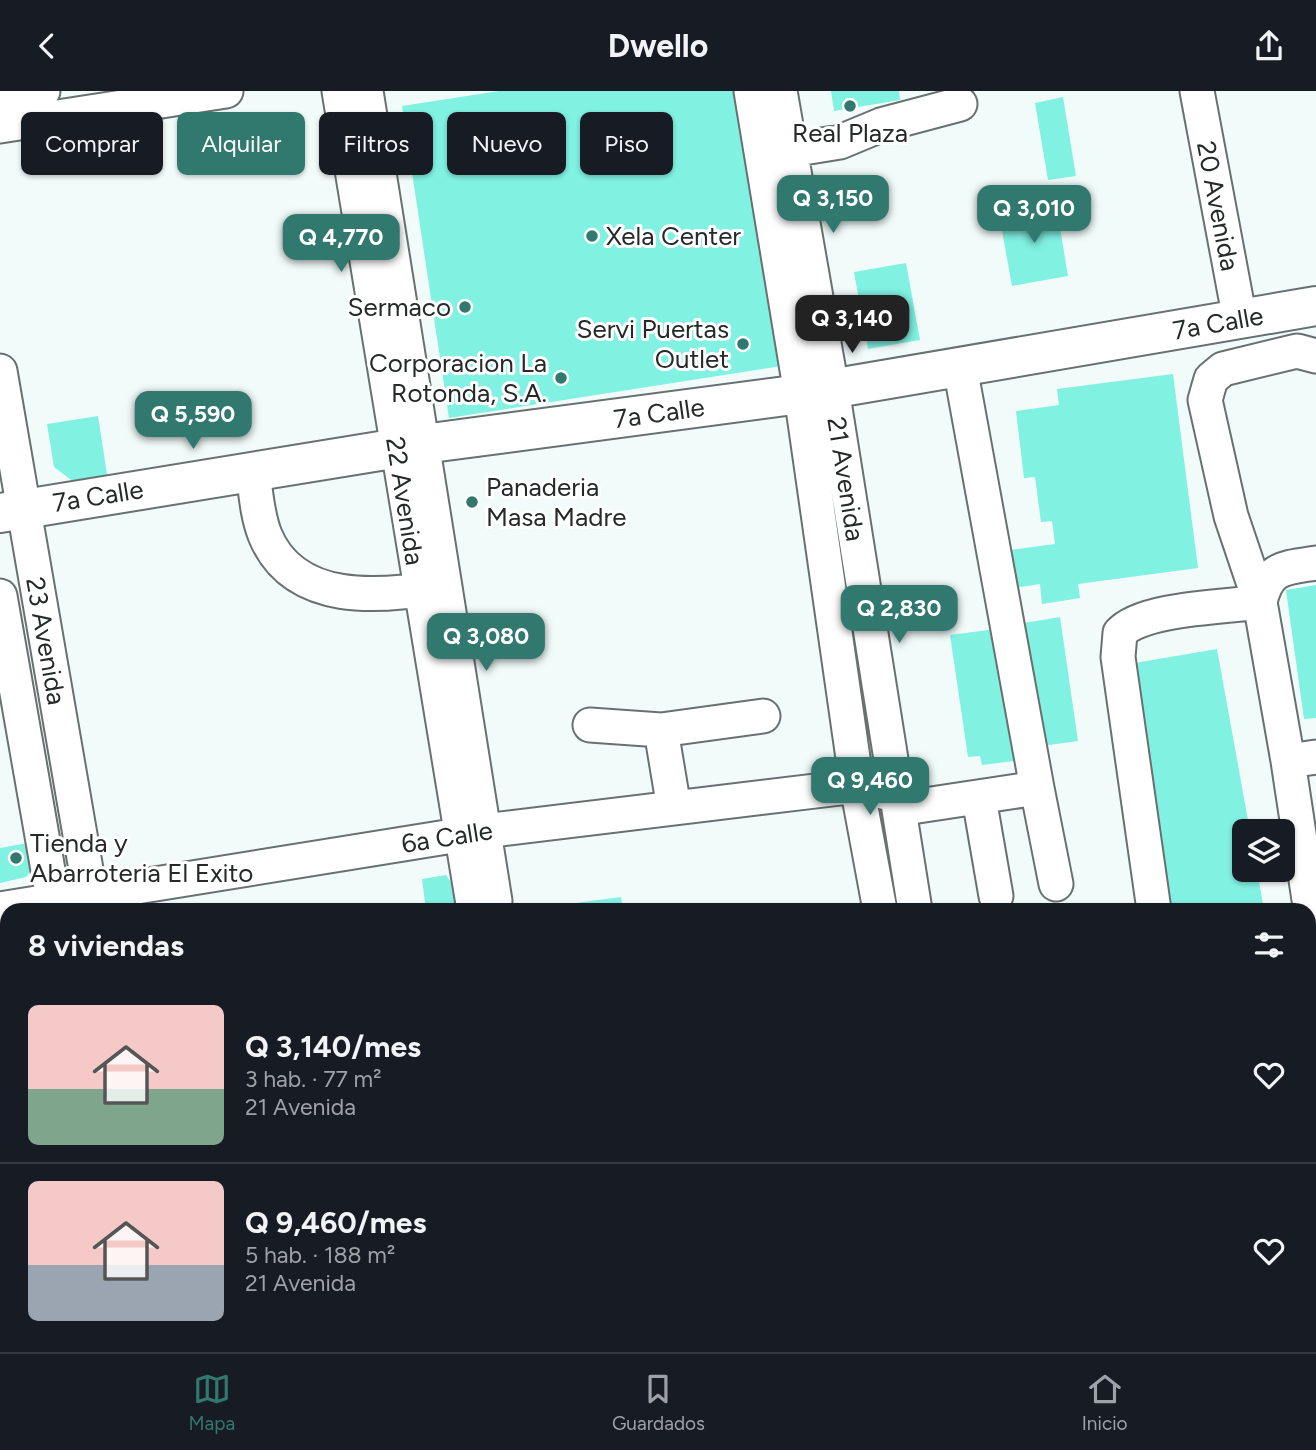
<!DOCTYPE html>
<html lang="es">
<head>
<meta charset="utf-8">
<style>
	body { margin:0; font-family:Figtree,sans-serif; background:#20242c; color:#f1f3f6; height:100vh; display:flex; flex-direction:column; font-size:26px; white-space:nowrap }
	* { box-sizing:border-box; margin:0 }
	p { font-size:23px; color:#9ea1a6 }
	.icon { flex:none; width:38px; height:38px; fill:none; stroke:currentColor; stroke-width:2; stroke-linecap:round; stroke-linejoin:round }
	.map { position:relative; flex:1; overflow:hidden }
	.sheet { position:absolute; left:0px; top:812px; width:1316px; height:450px; display:flex; flex-direction:column; background:#171b24; border-radius:21px 21px 0 0; box-shadow:0 2px 5px #0004 }
	.sheet>* { flex:none }
	.banner { position:absolute; left:21px; top:21px; width:700px; height:63px; display:flex; gap:14px }
	.buttons { position:absolute; left:1232px; top:728px; display:grid; gap:14px }
	.buttons a { display:grid; place-items:center; width:63px; height:63px; border-radius:10px; background:#171b24; box-shadow:0 2px 5px #0004; font-size:35px }
	.price { position:absolute; translate:-50% -60px; padding:0 16px; border-radius:14px; background:#31786f; color:#fff; font-size:23px; line-height:46px; filter:drop-shadow(0 2px 4px #0008) }
	.price::after { content:''; position:absolute; left:50%; top:42px; width:21px; height:16px; margin-left:-10px; background:inherit; clip-path:polygon(0 0,100% 0,50% 100%) }
	.price.active { background:#222; color:#fff }
	ul { padding:0; list-style:none }
	li { display:flex; align-items:center; gap:21px; height:175px; padding:0 28px }
	li+li { border-top:2px solid #363941 }
	li span { display:grid; place-items:center; flex:none; width:196px; height:140px; border-radius:10px; color:#555 }
	li>.icon { margin-inline-start:auto }
	span .icon { width:84px; height:84px; fill:#fffc; stroke-width:1 }
	li b { font-size:30px }
	h2 { display:flex; justify-content:space-between; align-items:center; height:84px; padding:0 28px; font-size:30px }
	.tag { padding:0 24px; border-radius:10px; background:#171b24; box-shadow:0 2px 5px #0004; font-size:24px; line-height:63px }
	.tag.active { background:#31786f; color:#fff }
	header { display:flex; justify-content:space-between; align-items:center; height:91px; padding:0 28px; background:#171b24; font-size:32px; font-weight:700 }
	.dock { display:flex; justify-content:space-around; align-items:center; height:98px; border-top:2px solid #363941; background:#171b24; font-size:19px; color:#9ea1a6 }
	.dock a { display:grid; justify-items:center; gap:4px }
	.dock .active { color:#31786f }
	.map>svg:first-child { display:block }
	.building { fill:#81f1e2 }
	.lines { fill:none; stroke-linecap:round; stroke-linejoin:round }
	.minor-casing { stroke:#687170; stroke-width:37 }
	.major-casing { stroke:#687170; stroke-width:42 }
	.minor { stroke:#fff; stroke-width:33 }
	.major { stroke:#fff; stroke-width:38 }
	.poi-dot { fill:#31786f; stroke:#fff; stroke-width:2.5 }
	.labels { text-anchor:middle; dominant-baseline:central; stroke-width:6; stroke-linejoin:round; paint-order:stroke }
	.poi-label { font-size:26px; fill:#262929; stroke:#fff; text-anchor:start }
	.street-label { font-size:26px; fill:#262929; stroke:#fff }
</style>
</head>
<body>
<header><svg class="icon" aria-label="back" viewBox="0 0 24 24"><path d="M15 5l-7 7 7 7"/></svg>Dwello<svg class="icon" aria-label="share" viewBox="0 0 24 24"><path d="M12 15V3M7 8l5-5 5 5M5 13v7h14v-7"/></svg></header>
<div class="map">
<svg width="1316" height="1261" viewBox="0 0 1316 1261">
	<rect width="100%" height="100%" fill="#f1fbfa"/>
	<path class="building" d="M499 0H740L782 275 449 327 402 15Z
		M831 0H899L900 9 834 20Z
		M1063 6 1076 85 1048 89 1035 12Z
		M1056 113 1068 185 1012 195 999 123Z
		M906 172 920 249 868 258 854 181Z
		M1173 283 1198 477 1078 493 1080 507 1042 513 1040 493 1008 498 1003 460 1055 453 1052 430 1041 431 1035 386 1024 387 1016 320 1059 314 1057 298Z
		M98 325 108 390 78 394 54 376 47 333Z
		M1316 494V627L1304 628 1286 499Z
		M1060 526 1078 650 1042 655 1024 532Z
		M1004 537 1021 659 1012 660 1014 670 982 674 980 665 968 666 950 544Z
		M1217 558 1250 740H1244V779H1257L1264 819H1172L1129 573Z
		M28 752 33 777 26 786 0 792V757Z
		M446 784 458 801 460 819H426L422 788Z
		M621 806 623 819H536V817Z
		M1316 890V1261H1277L1275 1255H1309V891Z
		M13 1255H104L105 1261H14Z
		M226 1255H312L313 1261H227Z
		M763 1255H802L803 1261H764Z
		M1124 1255H1180L1181 1261H1125Z"/>
	<g class="lines">
		<g class="minor-casing">
			<path id="minor" d="M339 0 474 819
				M366 0 495 810
				M751 0 801 303 857 695 880 819
				M780 0 832 298 915 819
				M1197 0 1240 229
				M0 6 43 0
				M0 35 226 0
				M791 59 840 51 881 34 960 13
				M1316 265 1297 260 1223 278 1211 288 1205 309 1231 425 1260 511 1288 670 1316 666
				M960 276 1037 697
				M0 280 93 819
				M253 381C256 402 257 424 265 444 294 515 381 506 441 496
				M0 505 55 819
				M590 634 661 639 674 717
				M661 639 763 625
				M1288 670 1313 835 1316 834
				M979 707 996 805
				M0 818 484 740 857 695 895 704 918 715 1037 697 1056 793
				M1154 819 1118 566 1120 542C1142 517 1226 516 1260 511 1268 476 1284 477 1316 472
				M0 1213 7 1212
				M124 1255 125 1261
				M159 1255 160 1261
				M566 1255 567 1261
				M956 1255 957 1261
				M987 1255 988 1261
				M1201 1255 1202 1261"/>
		</g>
		<g class="major-casing">
			<path id="major" d="M0 422 423 353 801 303 1316 215"/>
		</g>
		<use href="#minor" class="minor"/>
		<use href="#major" class="major"/>
	</g>
	<g class="poi-dot">
		<circle cx="850" cy="15" r="7"/>
		<circle cx="592" cy="145" r="7"/>
		<circle cx="465" cy="216" r="7"/>
		<circle cx="743" cy="253" r="7"/>
		<circle cx="561" cy="287" r="7"/>
		<circle cx="472" cy="411" r="7"/>
		<circle cx="16" cy="767" r="7"/>
	</g>
	<g class="labels">
		<g class="poi-label">
			<text x="850" y="42" text-anchor="middle">Real Plaza</text>
			<text x="606" y="145">Xela Center</text>
			<text x="451" y="216" text-anchor="end">Sermaco</text>
			<text x="729" y="238" text-anchor="end">Servi Puertas<tspan x="729" dy="30">Outlet</tspan></text>
			<text x="547" y="272" text-anchor="end">Corporacion La<tspan x="547" dy="30">Rotonda, S.A.</tspan></text>
			<text x="486" y="396">Panaderia<tspan x="486" dy="30">Masa Madre</tspan></text>
			<text x="30" y="752">Tienda y<tspan x="30" dy="30">Abarroteria El Exito</tspan></text>
		</g>
		<g class="street-label">
			<text transform="translate(1218 115) rotate(79)">20 Avenida</text>
			<text transform="translate(1218 232) rotate(-10)">7a Calle</text>
			<text transform="translate(659 322) rotate(-8)">7a Calle</text>
			<text transform="translate(846 388) rotate(81)">21 Avenida</text>
			<text transform="translate(98 405) rotate(-9)">7a Calle</text>
			<text transform="translate(405 410) rotate(81)">22 Avenida</text>
			<text transform="translate(46 550) rotate(80)">23 Avenida</text>
			<text transform="translate(447 746) rotate(-9)">6a Calle</text>
		</g>
	</g>
</svg>
<div class="buttons">
<a><svg class="icon" aria-label="layers" viewBox="0 0 24 24"><path d="M12 4l9 5-9 5-9-5zM3 14l9 5 9-5"/></svg></a>
</div>
<b class="price" style="left:833px;top:144px">Q 3,150</b>
<b class="price" style="left:1034px;top:154px">Q 3,010</b>
<b class="price" style="left:341px;top:183px">Q 4,770</b>
<b class="price active" style="left:852px;top:264px">Q 3,140</b>
<b class="price" style="left:193px;top:360px">Q 5,590</b>
<b class="price" style="left:899px;top:554px">Q 2,830</b>
<b class="price" style="left:486px;top:582px">Q 3,080</b>
<b class="price" style="left:870px;top:726px">Q 9,460</b>
<div class="banner">
<a class="tag">Comprar</a>
<a class="tag active">Alquilar</a>
<a class="tag">Filtros</a>
<a class="tag">Nuevo</a>
<a class="tag">Piso</a>
</div>
<section class="sheet">
<h2>8 viviendas<svg class="icon" aria-label="filters" viewBox="0 0 24 24"><path d="M4 7h16M4 17h16"/><circle cx="9" cy="7" r="2"/><circle cx="15" cy="17" r="2"/></svg></h2>
<ul>
<li><span style="background:linear-gradient(#f6c9c9 60%,#7fa58c 0)"><svg class="icon" aria-label="home" viewBox="0 0 24 24"><path d="M3 11l9-7 9 7M6 9v11h12V9"/></svg></span><div><b>Q 3,140/mes</b><p>3 hab. · 77 m²</p><p>21 Avenida</p></div><svg class="icon" aria-label="heart" viewBox="0 0 24 24"><path d="M12 20l-8-8c-3-5 5-10 8-4 3-6 11-1 8 4z"/></svg></li>
<li><span style="background:linear-gradient(#f6c9c9 60%,#9aa5b1 0)"><svg class="icon" aria-label="home" viewBox="0 0 24 24"><path d="M3 11l9-7 9 7M6 9v11h12V9"/></svg></span><div><b>Q 9,460/mes</b><p>5 hab. · 188 m²</p><p>21 Avenida</p></div><svg class="icon" aria-label="heart" viewBox="0 0 24 24"><path d="M12 20l-8-8c-3-5 5-10 8-4 3-6 11-1 8 4z"/></svg></li>
</ul>
</section>
</div>
<nav class="dock">
<a class="active"><svg class="icon" aria-label="map" viewBox="0 0 24 24"><path d="M3 6l6-2 6 2 6-2v14l-6 2-6-2-6 2zM9 4v14M15 6v14"/></svg>Mapa</a>
<a><svg class="icon" aria-label="saved" viewBox="0 0 24 24"><path d="M7 4h10v16l-5-4-5 4z"/></svg>Guardados</a>
<a><svg class="icon" aria-label="home" viewBox="0 0 24 24"><path d="M3 11l9-7 9 7M6 9v11h12V9"/></svg>Inicio</a>
</nav>
</body>
</html>
